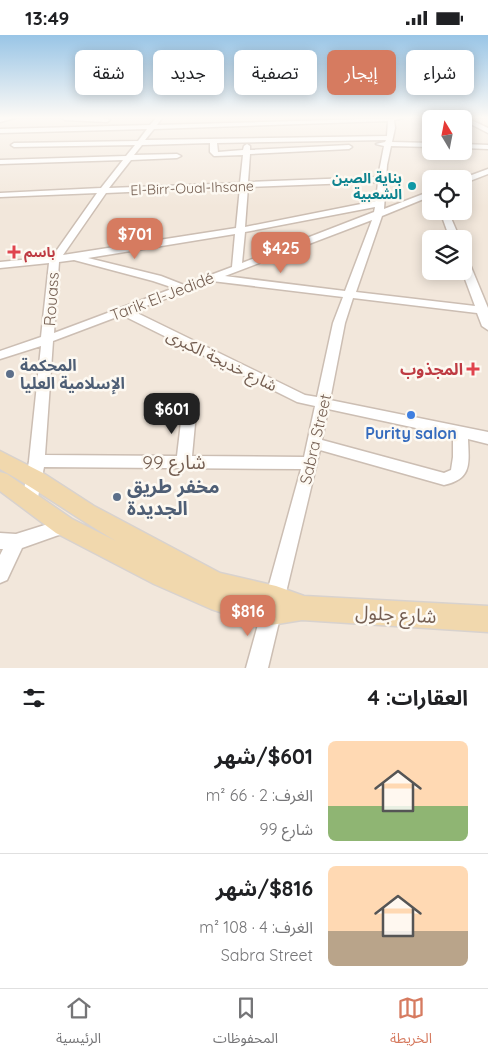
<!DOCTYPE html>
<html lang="ar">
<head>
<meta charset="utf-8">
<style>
	body { margin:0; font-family:Quicksand,"Noto Sans Arabic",sans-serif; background:#f2f2f2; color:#202124; direction:rtl; height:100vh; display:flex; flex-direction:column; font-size:19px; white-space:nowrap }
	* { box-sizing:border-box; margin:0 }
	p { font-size:16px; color:#757577 }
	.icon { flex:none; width:28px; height:28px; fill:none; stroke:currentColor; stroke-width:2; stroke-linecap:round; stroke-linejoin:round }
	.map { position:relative; height:633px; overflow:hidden; direction:ltr }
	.drawer { display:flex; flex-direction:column; background:#fff; flex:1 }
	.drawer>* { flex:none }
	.top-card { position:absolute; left:15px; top:15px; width:459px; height:45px; direction:rtl; display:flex; gap:10px }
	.needle { width:32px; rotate:350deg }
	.buttons { position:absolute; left:422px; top:75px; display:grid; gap:10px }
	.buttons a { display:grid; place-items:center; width:50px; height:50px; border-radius:8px; background:#fff; box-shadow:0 2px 12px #0003; font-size:25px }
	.price { position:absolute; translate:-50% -42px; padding:0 11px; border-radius:10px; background:#d67b60; color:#fff; font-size:16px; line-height:32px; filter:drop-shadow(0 1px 2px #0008) }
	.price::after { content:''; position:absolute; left:50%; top:30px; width:15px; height:11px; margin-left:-8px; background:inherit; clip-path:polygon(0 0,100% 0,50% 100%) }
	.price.on { background:#222; color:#fff }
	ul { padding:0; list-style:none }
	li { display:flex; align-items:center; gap:15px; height:125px; padding:0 20px }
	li+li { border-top:1px solid #e0e0e0 }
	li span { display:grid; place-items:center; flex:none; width:140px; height:100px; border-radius:8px; color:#555 }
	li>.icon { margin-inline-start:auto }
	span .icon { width:60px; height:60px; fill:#fffc; stroke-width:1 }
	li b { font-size:21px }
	h2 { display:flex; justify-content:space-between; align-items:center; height:60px; padding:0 20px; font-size:21px }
	.pill { padding:0 18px; border-radius:8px; background:#fff; box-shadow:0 2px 12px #0003; font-size:18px; line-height:45px }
	.pill.on { background:#d67b60; color:#fff }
	.status { display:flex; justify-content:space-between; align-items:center; height:35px; padding:0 25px; background:#fff; direction:ltr }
	.status svg { height:14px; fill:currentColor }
	.dock { display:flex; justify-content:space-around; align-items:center; height:70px; border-top:1px solid #e0e0e0; background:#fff; font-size:14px; color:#757577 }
	.dock a { display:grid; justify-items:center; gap:2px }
	.dock .on { color:#d67b60 }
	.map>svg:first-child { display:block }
	.residential { fill:#f2e7db; fill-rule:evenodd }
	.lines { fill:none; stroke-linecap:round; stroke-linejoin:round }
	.minor-casing { stroke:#ccbeb3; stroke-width:3 }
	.major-casing { stroke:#d8d2ce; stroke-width:3 }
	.minor { fill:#fff; fill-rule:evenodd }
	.major { fill:#f1d8ad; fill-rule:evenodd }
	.culture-dot { fill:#0f9aa8; stroke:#fdf9f2; stroke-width:2 }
	.health-dot { fill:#e0444e; stroke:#fdf9f2; stroke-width:2 }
	.service-dot { fill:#5c6f8a; stroke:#fdf9f2; stroke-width:2 }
	.shop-dot { fill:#3f7fe0; stroke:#fdf9f2; stroke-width:2 }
	.labels { text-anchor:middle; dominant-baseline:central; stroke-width:5; stroke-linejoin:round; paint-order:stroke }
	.far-culture-label { font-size:14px; font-weight:bold; fill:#0d838f; stroke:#fdf9f2; text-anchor:end }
	.far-street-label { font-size:14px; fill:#745e51; stroke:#fdf9f2 }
	.far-health-label { font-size:14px; font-weight:bold; fill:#be3a42; stroke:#fdf9f2; text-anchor:start }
	.street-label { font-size:16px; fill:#745e51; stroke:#fdf9f2 }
	.service-label { font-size:16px; font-weight:bold; fill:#4e5e75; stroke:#fdf9f2; text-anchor:start }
	.health-label { font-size:16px; font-weight:bold; fill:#be3a42; stroke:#fdf9f2; text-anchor:end }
	.shop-label { font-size:16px; font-weight:bold; fill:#366cbe; stroke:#fdf9f2 }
	.near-street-label { font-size:19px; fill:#745e51; stroke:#fdf9f2 }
	.near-service-label { font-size:19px; font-weight:bold; fill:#4e5e75; stroke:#fdf9f2; text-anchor:start }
</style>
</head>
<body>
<div class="status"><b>13:49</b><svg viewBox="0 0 49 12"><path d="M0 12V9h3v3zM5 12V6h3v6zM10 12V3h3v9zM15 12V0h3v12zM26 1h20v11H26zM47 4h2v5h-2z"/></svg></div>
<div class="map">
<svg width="488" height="633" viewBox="0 0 488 633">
	<rect width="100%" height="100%" fill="#fbf5ec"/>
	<path class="residential" d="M0 83H488V633H0ZM431 84H464V116H431ZM431 144H464V176H431ZM431 204H464V236H431Z"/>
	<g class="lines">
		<g class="minor-casing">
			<path id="minor" d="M0 83H15L0 87Z
				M62 83H103L110 85 107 87 65 85Z
				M156 83H162L157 90 403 83 394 85 395 93 392 107 431 108V112L391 111 387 130 384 174 431 156V161L382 181 356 257 475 271 462 236 464 224 469 227 488 273V295L482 291 477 278 353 263 345 288 330 365 488 397V409L468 404C469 429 472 444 444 450L320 415 268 633H246L301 434 44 432 36 472 30 474 24 472 22 467 29 426 41 311 0 324V316L41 302 49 228 0 233V227L52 222 97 158 0 162V158L101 153 123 125 0 129V125L126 121 135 110 14 112 11 110 14 108 138 106 147 94 0 98V94L150 90ZM388 86 387 101 145 105 154 94ZM386 105 385 107 376 109 384 111 378 142 248 147 250 119 349 114 352 112 349 110 250 115V111L247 109 244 111 243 115 218 117 217 108ZM210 108V117L214 121 243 120 240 148 109 153 131 125 177 123 181 121 177 119 134 120 142 110ZM378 147 376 166 245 192 248 152ZM240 152 236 193 63 220 106 158ZM375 172 374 177 242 228 245 197ZM372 185 345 256 225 241ZM235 199 232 232 184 250 161 241 88 223ZM74 225 153 246 174 253 54 298 59 227ZM212 246 343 262 333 288 317 362 305 360 133 276ZM122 280 297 367 315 371 304 422 192 421 197 367 195 364C181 359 167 358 153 362L151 365 153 368 183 370 177 421 45 420 53 306ZM328 374 453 401V422L451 435 444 438 322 405Z
				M467 83 488 93V98L461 84Z
				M464 109 488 110V114L464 113Z
				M488 134V139L467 147H464V144H461Z
				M440 176H448L460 204H450Z
				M64 484 70 486 73 491 70 496 22 513 7 545 0 548V520L3 514H0V498L16 499Z"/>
		</g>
		<g class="major-casing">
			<path id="major" d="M0 416 43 438 94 471 220 538 276 551 304 561 488 571V597L302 585 271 590 247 586 211 574 154 549 56 498 0 456V437L7 439 72 484 116 506C76 483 40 456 0 434Z"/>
		</g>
		<use href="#minor" class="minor"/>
		<use href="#major" class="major"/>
	</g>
	<linearGradient id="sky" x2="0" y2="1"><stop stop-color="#99c5e6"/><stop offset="0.48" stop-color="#fdfaf6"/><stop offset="1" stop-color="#fdfaf6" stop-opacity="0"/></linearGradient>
	<rect width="488" height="172" fill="url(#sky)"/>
	<circle class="culture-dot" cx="412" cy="151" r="5"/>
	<g class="health-dot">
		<path d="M11.5 209.5h5v5h5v5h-5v5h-5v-5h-5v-5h5z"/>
		<path d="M470.5 326.5h5v5h5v5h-5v5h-5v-5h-5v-5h5z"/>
	</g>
	<g class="service-dot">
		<circle cx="10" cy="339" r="5"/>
		<circle cx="117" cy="462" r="5"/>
	</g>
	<circle class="shop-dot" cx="411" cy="380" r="5"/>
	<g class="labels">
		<g class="far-culture-label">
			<text x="402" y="143">بناية الصين<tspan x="402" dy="16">الشعبية</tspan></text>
		</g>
		<g class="far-street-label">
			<text transform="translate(192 153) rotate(-2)">El-Birr-Oual-Ihsane</text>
		</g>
		<g class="far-health-label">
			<text x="24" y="217">باسم</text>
		</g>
		<g class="street-label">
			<text transform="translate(162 261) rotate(-21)">Tarik El-Jedidé</text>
			<text transform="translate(51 264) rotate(-86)">Rouass</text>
			<text transform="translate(222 325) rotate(26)">شارع خديجة الكبرى</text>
			<text transform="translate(315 404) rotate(-77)">Sabra Street</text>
		</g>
		<g class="service-label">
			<text x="20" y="330">المحكمة<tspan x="20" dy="18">الإسلامية العليا</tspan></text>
		</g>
		<g class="health-label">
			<text x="463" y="334">المجذوب</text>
		</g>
		<g class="shop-label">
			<text x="411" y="398">Purity salon</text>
		</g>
		<g class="near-street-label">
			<text x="174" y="427">شارع 99</text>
			<text transform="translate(396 579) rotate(3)">شارع جلول</text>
		</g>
		<g class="near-service-label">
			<text x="127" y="451">مخفر طريق<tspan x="127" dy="22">الجديدة</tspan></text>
		</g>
	</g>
</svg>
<div class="buttons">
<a><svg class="needle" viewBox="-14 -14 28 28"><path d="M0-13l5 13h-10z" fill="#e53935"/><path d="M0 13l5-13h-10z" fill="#757577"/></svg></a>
<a><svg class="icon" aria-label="locate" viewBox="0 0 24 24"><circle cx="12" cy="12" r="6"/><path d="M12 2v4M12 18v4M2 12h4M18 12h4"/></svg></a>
<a><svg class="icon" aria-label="layers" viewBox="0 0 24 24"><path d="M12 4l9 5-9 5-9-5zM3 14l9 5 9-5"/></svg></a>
</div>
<b class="price" style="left:135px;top:225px">$701</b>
<b class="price" style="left:281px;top:239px">$425</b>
<b class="price on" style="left:172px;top:400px">$601</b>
<b class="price" style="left:248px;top:602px">$816</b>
<div class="top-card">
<a class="pill">شراء</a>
<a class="pill on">إيجار</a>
<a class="pill">تصفية</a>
<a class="pill">جديد</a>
<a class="pill">شقة</a>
</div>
</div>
<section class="drawer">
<h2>العقارات: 4<svg class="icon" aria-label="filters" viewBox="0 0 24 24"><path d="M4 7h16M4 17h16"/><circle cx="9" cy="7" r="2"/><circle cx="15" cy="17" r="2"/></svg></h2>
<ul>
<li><span style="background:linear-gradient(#ffd9b3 65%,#8fb573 0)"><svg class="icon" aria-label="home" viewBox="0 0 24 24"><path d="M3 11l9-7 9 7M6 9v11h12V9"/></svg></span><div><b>$601/شهر</b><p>الغرف: 2 · 66 m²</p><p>شارع 99</p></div></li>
<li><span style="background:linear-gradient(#ffd9b3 65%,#b9a48a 0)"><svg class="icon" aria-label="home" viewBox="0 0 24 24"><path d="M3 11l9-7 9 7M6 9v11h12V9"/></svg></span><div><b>$816/شهر</b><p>الغرف: 4 · 108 m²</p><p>Sabra Street</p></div></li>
</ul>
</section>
<nav class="dock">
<a class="on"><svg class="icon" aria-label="map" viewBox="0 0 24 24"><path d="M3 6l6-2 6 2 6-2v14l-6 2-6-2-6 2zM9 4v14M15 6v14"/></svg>الخريطة</a>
<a><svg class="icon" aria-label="saved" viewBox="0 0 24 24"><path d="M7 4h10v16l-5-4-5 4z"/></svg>المحفوظات</a>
<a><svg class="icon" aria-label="home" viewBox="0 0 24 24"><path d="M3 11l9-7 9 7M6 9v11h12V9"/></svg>الرئيسية</a>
</nav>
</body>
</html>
